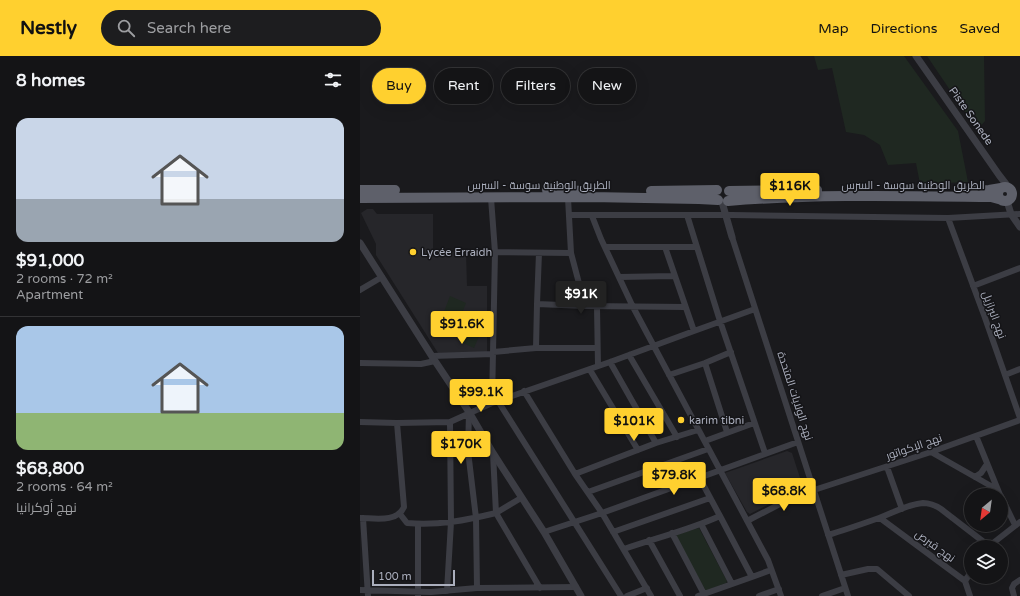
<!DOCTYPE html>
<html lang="en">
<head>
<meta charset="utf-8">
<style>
	body { margin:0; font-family:"Varela Round",Cairo,sans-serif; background:#1d1d1f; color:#f1f3f6; height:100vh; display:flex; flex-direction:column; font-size:15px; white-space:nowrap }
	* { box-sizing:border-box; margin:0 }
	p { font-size:13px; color:#9d9ea1 }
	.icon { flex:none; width:22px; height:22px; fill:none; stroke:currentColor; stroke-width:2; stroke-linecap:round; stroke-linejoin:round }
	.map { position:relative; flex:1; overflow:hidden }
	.details { display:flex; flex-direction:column; background:#141416; width:360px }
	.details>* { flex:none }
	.banner { position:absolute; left:12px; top:12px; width:380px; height:36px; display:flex; gap:8px }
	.needle { width:26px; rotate:209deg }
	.controls { position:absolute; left:604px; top:432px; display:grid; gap:8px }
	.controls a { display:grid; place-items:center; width:44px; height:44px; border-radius:50%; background:#141416; box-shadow:0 4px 16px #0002,0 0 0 1px #333335; font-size:20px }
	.scale { position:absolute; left:12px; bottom:10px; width:83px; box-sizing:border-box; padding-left:4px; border:2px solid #abafbd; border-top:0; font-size:11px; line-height:14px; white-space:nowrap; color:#abafbd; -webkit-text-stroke:3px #151518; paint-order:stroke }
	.price { position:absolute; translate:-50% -34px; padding:0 9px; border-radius:4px; background:#ffd02f; color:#111; font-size:13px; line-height:26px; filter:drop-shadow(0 1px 2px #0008) }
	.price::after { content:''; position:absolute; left:50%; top:24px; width:12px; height:9px; margin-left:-6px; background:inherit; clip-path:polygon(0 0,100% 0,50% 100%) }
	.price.selected { background:#222; color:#fff }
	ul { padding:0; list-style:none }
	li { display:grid; align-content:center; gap:8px; height:212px; padding:0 16px }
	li+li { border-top:1px solid #333335 }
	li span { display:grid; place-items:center; height:124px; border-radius:12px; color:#555 }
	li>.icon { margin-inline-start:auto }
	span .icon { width:72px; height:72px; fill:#fffc; stroke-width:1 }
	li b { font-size:17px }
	h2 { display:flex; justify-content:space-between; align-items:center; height:48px; padding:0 16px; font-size:17px }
	.chip { padding:0 14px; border-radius:18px; background:#141416; box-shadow:0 4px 16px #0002,0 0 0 1px #333335; font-size:14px; line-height:36px }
	.chip.selected { background:#ffd02f; color:#111 }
	header { display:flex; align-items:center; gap:24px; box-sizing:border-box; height:56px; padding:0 20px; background:#ffd02f; color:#111 }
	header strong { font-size:19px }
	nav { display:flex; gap:22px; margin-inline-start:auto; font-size:14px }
	.search { width:280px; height:36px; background:#1d1d1f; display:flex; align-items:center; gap:10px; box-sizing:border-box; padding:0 14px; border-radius:22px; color:#9d9ea1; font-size:15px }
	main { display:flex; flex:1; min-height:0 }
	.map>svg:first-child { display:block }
	.built { fill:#26262a }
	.green { fill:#1f2821 }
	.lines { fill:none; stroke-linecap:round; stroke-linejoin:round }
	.minor { stroke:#3c3d44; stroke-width:6 }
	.tertiary { stroke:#3c3d44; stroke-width:7 }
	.trunk { stroke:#5e606a; stroke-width:10 }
	.poi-dot { fill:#ffd02f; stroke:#151518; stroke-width:1.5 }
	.labels { text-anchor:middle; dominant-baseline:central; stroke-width:3; stroke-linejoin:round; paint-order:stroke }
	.street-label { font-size:11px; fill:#abafbd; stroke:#151518 }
	.poi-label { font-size:11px; fill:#abafbd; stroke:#151518; text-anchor:start }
</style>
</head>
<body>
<header>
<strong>Nestly</strong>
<div class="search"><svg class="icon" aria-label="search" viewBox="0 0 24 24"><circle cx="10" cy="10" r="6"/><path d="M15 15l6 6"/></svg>Search here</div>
<nav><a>Map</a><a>Directions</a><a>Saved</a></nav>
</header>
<main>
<section class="details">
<h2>8 homes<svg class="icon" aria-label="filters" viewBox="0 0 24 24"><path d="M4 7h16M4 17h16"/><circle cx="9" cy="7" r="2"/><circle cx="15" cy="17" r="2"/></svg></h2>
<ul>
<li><span style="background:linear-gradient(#c9d6e8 65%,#9aa5b1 0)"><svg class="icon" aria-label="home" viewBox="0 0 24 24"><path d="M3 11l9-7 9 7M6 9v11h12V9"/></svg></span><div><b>$91,000</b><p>2 rooms · 72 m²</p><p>Apartment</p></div></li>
<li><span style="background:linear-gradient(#a9c7e8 70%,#8fb573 0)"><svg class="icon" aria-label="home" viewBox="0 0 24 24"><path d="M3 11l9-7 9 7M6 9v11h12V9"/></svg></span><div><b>$68,800</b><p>2 rooms · 64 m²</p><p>نهج أوكرانيا</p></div></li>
</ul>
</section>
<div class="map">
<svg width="660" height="540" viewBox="0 0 660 540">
	<rect width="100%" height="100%" fill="#1a1a1d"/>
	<path class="built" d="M7 153H13L17 158H73V196H106L107 230H127V297H78L16 199V188L1 157Z
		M427 395 432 397 442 428V431L390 458 387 456 365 417Z"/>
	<path class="green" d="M454 0H544L598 75 608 126 560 128 556 107 528 109 520 89 504 79 486 76 472 12 458 14Z
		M567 0H624L625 65 617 74Z
		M90 240 106 247 93 280 77 274Z
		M110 264 124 269 114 292 101 286Z
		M339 472 367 525 366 527 346 535 316 482 317 478Z"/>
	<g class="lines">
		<path class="minor" d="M131 142 135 196 132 347
			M208 142 211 197 225 250 325 251
			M209 159H372L588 162 660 158
			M327 159 360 265 405 397
			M232 160 241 183 273 251 408 504 421 540
			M588 162 624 259 660 362
			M372 181 488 540
			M245 191H336
			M305 191 334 275
			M135 196 211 197
			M259 221 314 220
			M613 230 660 212
			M0 234 22 221
			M177 248 179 197
			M237 251 238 310
			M176 292H237
			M133 296 176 292 177 248 225 250
			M269 299 317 381
			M72 300 133 298
			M250 306 296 387
			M0 307 61 308 75 305
			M345 307 367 376
			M230 314 278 394
			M309 319 345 307 371 296
			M645 319 660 313
			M164 335 215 418 242 457 291 540
			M138 345 261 540
			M109 356 108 395 116 462 117 532
			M0 366 37 367
			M616 380 640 439
			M345 385 394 367
			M571 396 638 434
			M527 411 542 453
			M215 418 296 387 338 374
			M339 421 360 460
			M615 421 621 417 627 408
			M454 434 571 396 660 364
			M228 436 348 393
			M641 440 655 469
			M161 442 136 457 180 532
			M40 458 47 467C78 470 107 464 136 457L133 397
			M0 462C14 462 37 467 44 451L37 367 90 366 132 347 250 306 334 275 395 253
			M3 462 8 540
			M520 462 605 525 610 540
			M387 465 453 431
			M58 468V540
			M341 468 372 528
			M184 476 242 457 438 386
			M253 476 350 442
			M312 477 344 538
			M468 479C485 474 502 468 519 462 533 457 548 448 563 447 570 447 575 449 581 453L629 490
			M289 484 320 540
			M628 491 660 466
			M264 493C296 482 329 474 360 460L392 521 338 540
			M481 519 508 513H517L549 540
			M392 521 411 514
			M605 525 611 516
			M0 534 71 536 117 532 216 531
			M87 535 91 466 90 366
			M267 540 287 532
			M399 540 419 533
			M462 540 485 532
			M654 540 652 532 654 528 660 524"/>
		<path class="tertiary" d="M556 0 639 119 649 132
			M647 145 651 158 660 171
			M362 146 372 181
			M0 187 75 305 109 356 133 397 184 476 221 540"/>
		<path class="trunk" d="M638 138a7 7 0 1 1 14 0a7 7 0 1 1-14 0Z
			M0 134H35
			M187 134 229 135
			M291 135 357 134
			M369 135 457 134
			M607 135 629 134 641 132
			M0 142 231 141 339 143 358 144
			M368 145C455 138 543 140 631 141L642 144"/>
	</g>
	<g class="poi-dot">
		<circle cx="53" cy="196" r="4"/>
		<circle cx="321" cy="364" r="4"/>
	</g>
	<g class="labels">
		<g class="street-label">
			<text transform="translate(611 60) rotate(55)">Piste Sonede</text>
			<text x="179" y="129">الطريق الوطنية سوسة - السرس</text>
			<text x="553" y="129">الطريق الوطنية سوسة - السرس</text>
			<text transform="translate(634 259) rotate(70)">نهج البرازيل</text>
			<text transform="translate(435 340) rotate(72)">نهج الولايات المتحدة</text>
			<text transform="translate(554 391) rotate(-19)">نهج الإكواتور</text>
			<text transform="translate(575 490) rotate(36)">نهج قبرص</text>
		</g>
		<g class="poi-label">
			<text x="61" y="196">Lycée Erraidh</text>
			<text x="329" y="364">karim tibni</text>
		</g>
	</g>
</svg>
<div class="controls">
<a><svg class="needle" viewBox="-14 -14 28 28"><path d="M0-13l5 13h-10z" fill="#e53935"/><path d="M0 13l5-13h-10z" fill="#9d9ea1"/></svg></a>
<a><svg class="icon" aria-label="layers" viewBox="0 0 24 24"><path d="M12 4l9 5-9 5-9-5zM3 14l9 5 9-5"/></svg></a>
</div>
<div class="scale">100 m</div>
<b class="price" style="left:430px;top:151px">$116K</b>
<b class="price selected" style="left:221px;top:259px">$91K</b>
<b class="price" style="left:102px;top:289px">$91.6K</b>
<b class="price" style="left:121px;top:357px">$99.1K</b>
<b class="price" style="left:274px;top:386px">$101K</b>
<b class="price" style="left:101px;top:409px">$170K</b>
<b class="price" style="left:314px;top:440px">$79.8K</b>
<b class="price" style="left:424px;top:456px">$68.8K</b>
<div class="banner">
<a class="chip selected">Buy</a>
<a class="chip">Rent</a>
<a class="chip">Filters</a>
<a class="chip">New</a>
</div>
</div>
</main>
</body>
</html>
